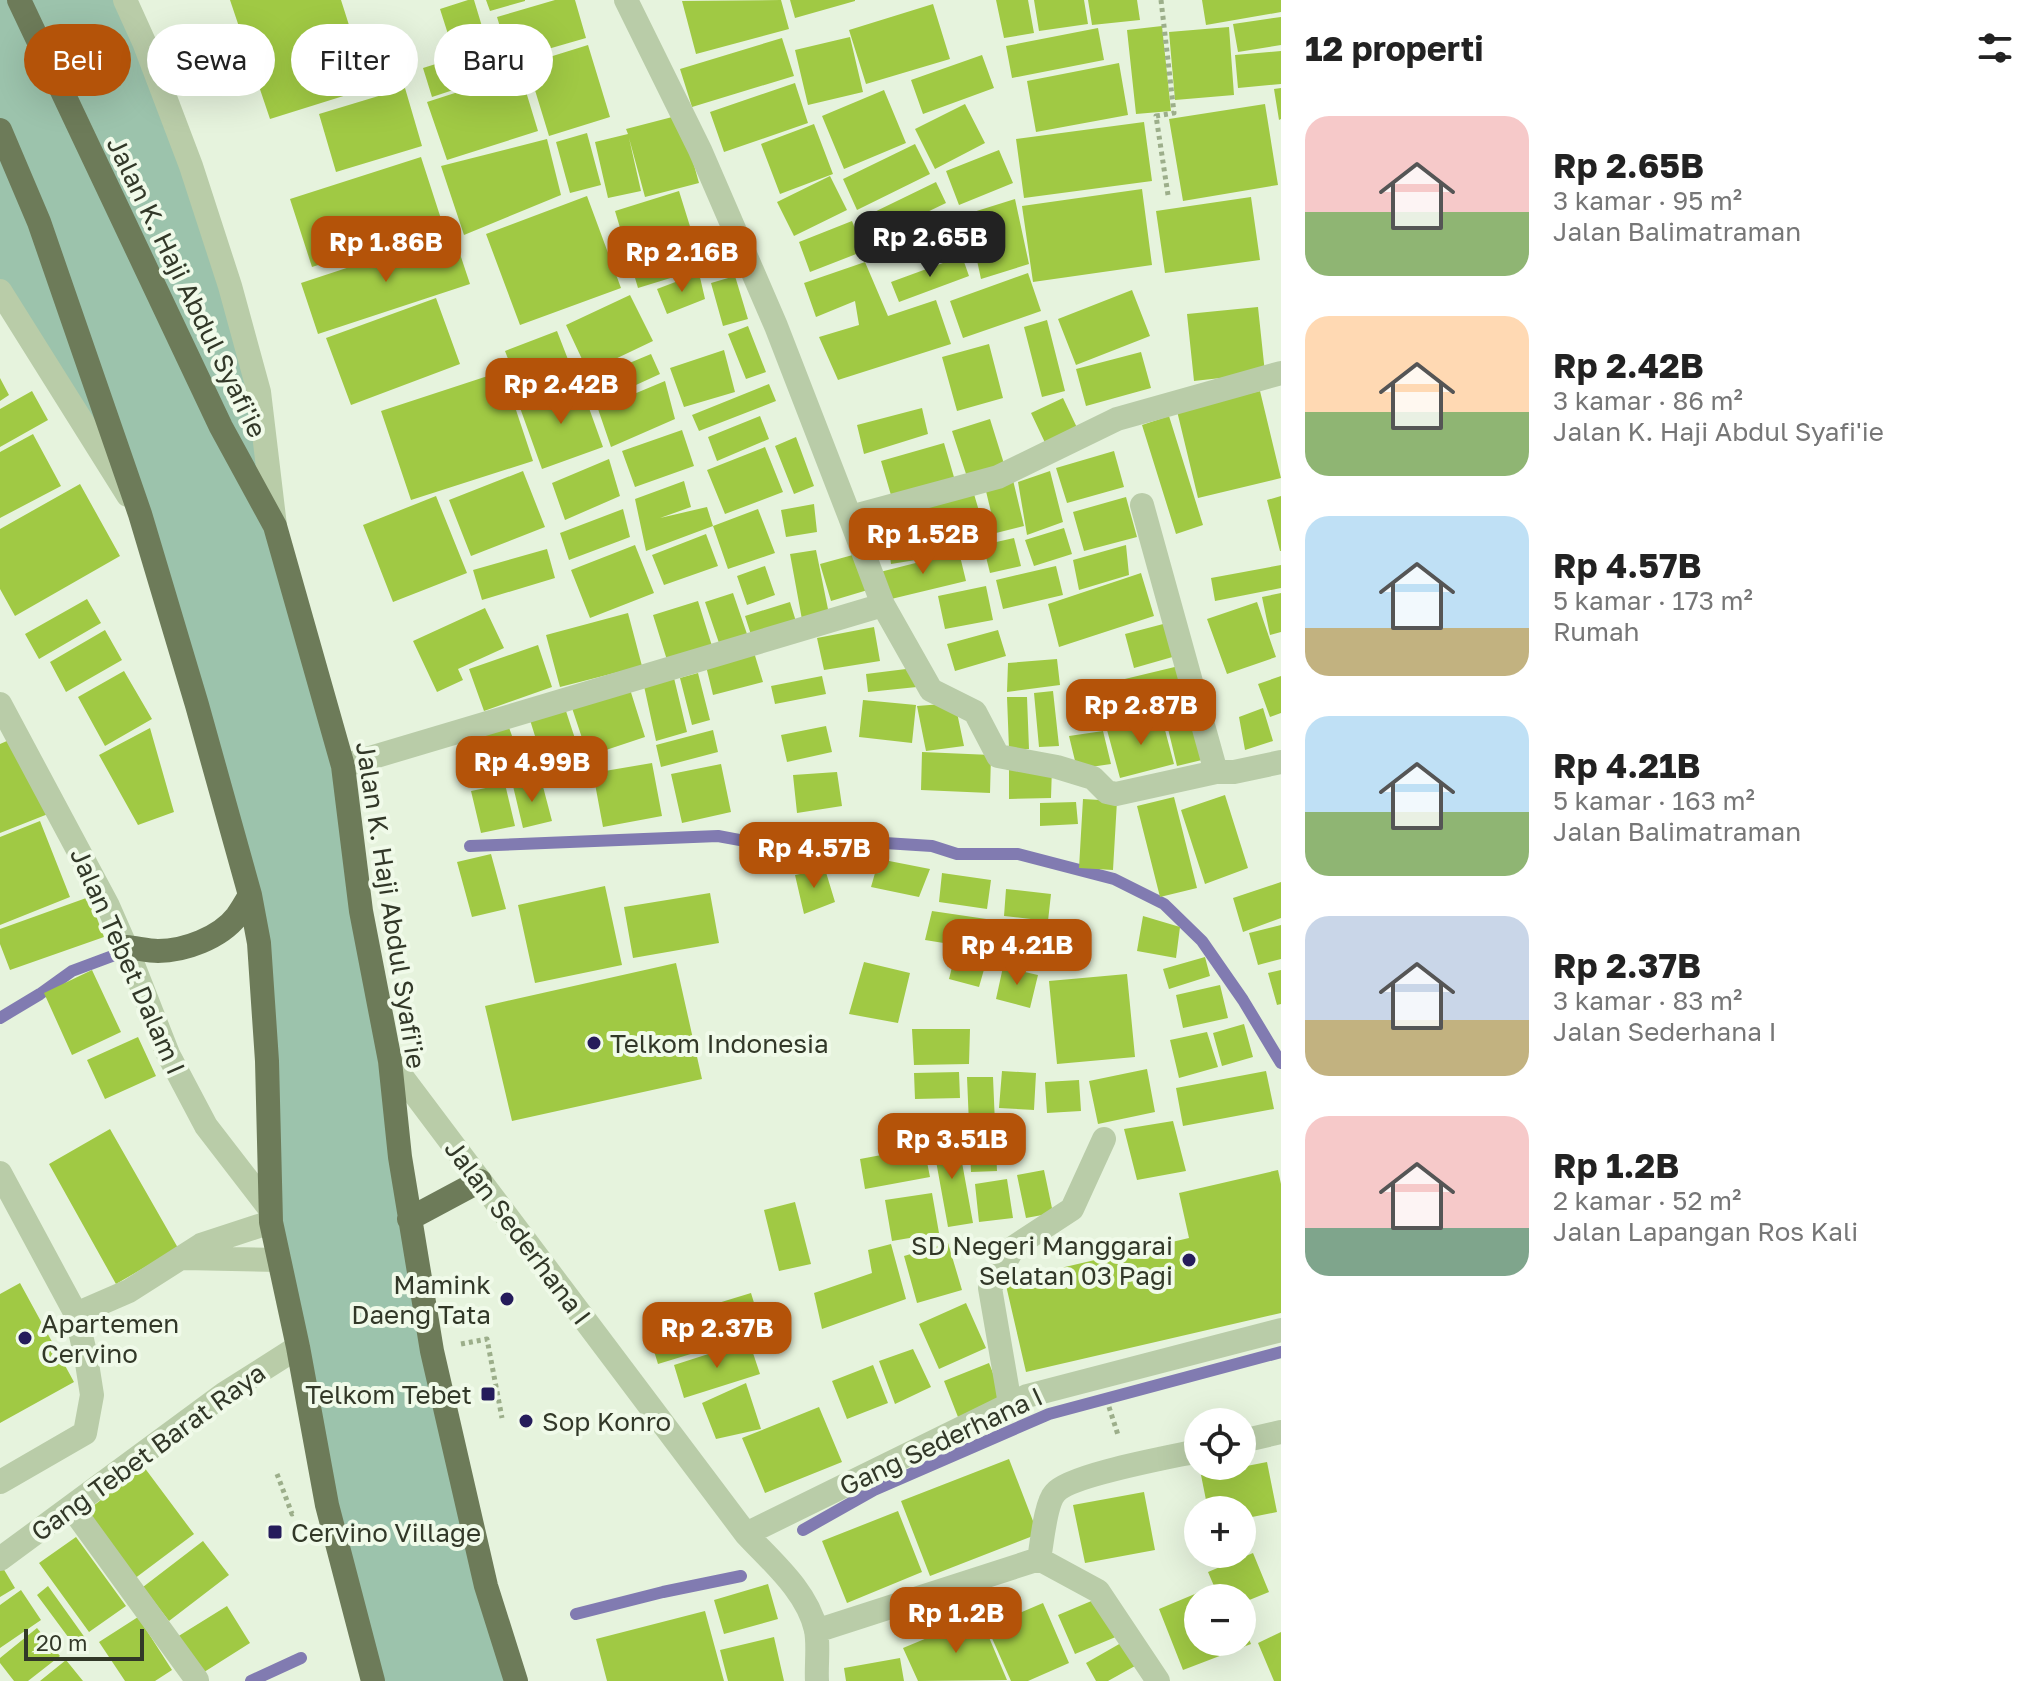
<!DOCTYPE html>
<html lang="id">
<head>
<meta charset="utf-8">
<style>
	body { margin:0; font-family:"Golos Text",sans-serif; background:#f2f2f2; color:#222; height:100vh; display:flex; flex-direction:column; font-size:30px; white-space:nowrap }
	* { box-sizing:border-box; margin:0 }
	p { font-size:26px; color:#767676 }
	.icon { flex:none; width:44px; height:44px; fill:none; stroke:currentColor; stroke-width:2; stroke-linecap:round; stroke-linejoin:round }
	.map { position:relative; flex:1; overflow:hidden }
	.details { display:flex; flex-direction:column; background:#fff; width:760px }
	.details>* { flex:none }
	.top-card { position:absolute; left:24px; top:24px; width:760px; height:72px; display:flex; gap:16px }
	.fabs { position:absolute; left:1184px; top:1408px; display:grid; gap:16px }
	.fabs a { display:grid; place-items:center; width:72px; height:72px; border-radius:50%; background:#fff; box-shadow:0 8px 32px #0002; font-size:40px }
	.scale { position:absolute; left:24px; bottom:20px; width:120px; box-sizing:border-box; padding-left:8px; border:4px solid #323828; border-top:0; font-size:22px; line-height:28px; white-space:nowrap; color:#323828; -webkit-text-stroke:6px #f0fae9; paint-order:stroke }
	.price { position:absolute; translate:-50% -68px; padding:0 18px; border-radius:16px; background:#b45309; color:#fff; font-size:26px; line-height:52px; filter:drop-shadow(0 2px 4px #0008) }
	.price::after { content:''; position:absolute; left:50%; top:48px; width:24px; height:18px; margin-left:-12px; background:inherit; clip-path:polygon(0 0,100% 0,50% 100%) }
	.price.active { background:#222; color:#fff }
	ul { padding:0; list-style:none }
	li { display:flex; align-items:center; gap:24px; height:200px; padding:0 24px }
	li span { display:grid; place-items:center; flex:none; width:224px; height:160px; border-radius:24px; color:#555 }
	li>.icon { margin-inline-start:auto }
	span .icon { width:96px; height:96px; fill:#fffc; stroke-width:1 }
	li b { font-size:34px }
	h2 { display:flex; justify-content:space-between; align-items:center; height:96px; padding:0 24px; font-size:34px }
	.tag { padding:0 28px; border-radius:36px; background:#fff; box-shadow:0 8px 32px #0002; font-size:28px; line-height:72px }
	.tag.active { background:#b45309; color:#fff }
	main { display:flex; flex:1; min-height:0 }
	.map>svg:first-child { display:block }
	.green { fill:#9cc3ac }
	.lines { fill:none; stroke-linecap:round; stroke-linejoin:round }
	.stream { stroke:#817bb1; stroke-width:12 }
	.building { fill:#a0c944 }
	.path { stroke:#9cae8a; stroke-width:5; stroke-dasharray:4 4; stroke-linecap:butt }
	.minor { stroke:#b9cca8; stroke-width:24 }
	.major { stroke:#6d7b59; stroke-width:24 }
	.poi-dot { fill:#251c5b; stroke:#f0fae9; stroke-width:3 }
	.labels { text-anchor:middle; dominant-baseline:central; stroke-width:8; stroke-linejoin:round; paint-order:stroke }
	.street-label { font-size:26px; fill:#323828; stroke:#f0fae9 }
	.poi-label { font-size:26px; fill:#323828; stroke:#f0fae9; text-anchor:start }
</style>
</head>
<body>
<main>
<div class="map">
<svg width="1281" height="1681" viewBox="0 0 1281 1681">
	<rect width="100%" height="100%" fill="#e6f3dd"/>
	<path class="green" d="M0 0H125L230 285 275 526 343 766 400 1157 517 1681H373L271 1222 259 943 140 514 0 291Z"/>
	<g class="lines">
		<path class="stream" d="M470 846 718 836 783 848 869 842 932 846 957 854H1018L1114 879 1164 904 1202 941 1243 1000 1281 1063
			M0 1018 40 994 72 971 123 952
			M803 1530 874 1490 1049 1414 1281 1352
			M576 1614 663 1592 741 1576
			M251 1681 301 1658"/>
	</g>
	<path class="building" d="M230 0H341L369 88 270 119Z
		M468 0H474L487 43 454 53 440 9Z
		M486 0H525V1L490 11Z
		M555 0H575L586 38 510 60 497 17Z
		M781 0 789 29 696 54 682 1Z
		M790 0H855V1L795 18Z
		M996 0H1028L1034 33 1004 38Z
		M1034 0H1084L1088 24 1039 31Z
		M1088 0H1137L1140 20 1092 25Z
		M1202 0H1281V12L1206 25Z
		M933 4 950 59 866 84 849 30Z
		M1281 17V45L1238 52 1233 24Z
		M1162 26 1171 111 1136 114 1127 30Z
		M1229 27 1234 95 1175 100 1169 32Z
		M1098 28 1104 60 1012 78 1006 46Z
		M850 37 863 92 808 105 795 50Z
		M782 38 794 76 692 107 680 69Z
		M588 45 610 117 549 136 527 64Z
		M493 46 502 74 432 97 423 68Z
		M1281 51V84L1238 88 1235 55Z
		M982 55 994 88 923 114 911 80Z
		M1119 63 1128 115 1036 132 1027 81Z
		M520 72 538 131 447 160 427 102Z
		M795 83 808 123 724 152 710 112Z
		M405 88 422 146 336 172 319 114Z
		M1281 88V119L1279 120 1274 89Z
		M884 90 906 143 844 169 822 116Z
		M965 104 985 143 935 169 915 129Z
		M1265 104 1278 185 1183 201 1169 119Z
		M680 115 699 183 645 197 629 138 641 191 608 198 595 142 628 134 626 129Z
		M1144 122 1152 181 1024 198 1016 139Z
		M814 124 833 174 780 194 761 144Z
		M587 133 601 185 570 193 556 142Z
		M547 139 561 195 464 235 441 166Z
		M915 144 930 174 857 210 843 179Z
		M999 150 1013 183 959 205 946 171Z
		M421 157 443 225 312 267 290 199Z
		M830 176 847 210 794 236 777 202Z
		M936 182 946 203 873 238 862 218Z
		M1142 189 1152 265 1033 282 1022 206Z
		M679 191 703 268 638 288 615 211Z
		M587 196 621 288 520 325 486 234Z
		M1251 197 1260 260 1165 273 1156 211Z
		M1015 199 1029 264 981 279 967 214Z
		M950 216 956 249 919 257 911 227Z
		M852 221 864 251 810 272 799 242Z
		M453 233 470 284 318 334 301 283Z
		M962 256 969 276 899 302 891 282Z
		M865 262 888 316 936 300 951 344 838 380 819 337 859 325 855 301 816 317 804 283Z
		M699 273 705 299 667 314 657 289Z
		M1028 273 1041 311 963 338 950 301Z
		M735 276 748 319 723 326 711 283Z
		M1132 290 1150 336 1076 365 1058 319Z
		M630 295 653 341 588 372 566 325Z
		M436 298 460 364 351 405 326 338Z
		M1258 307 1265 373 1194 381 1187 314Z
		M1047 320 1065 391 1042 397 1024 327Z
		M748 326 766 372 746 379 728 334Z
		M557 331 574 375 522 395 505 351Z
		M989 344 1003 398 957 411 942 357Z
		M724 350 735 392 684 407 670 368Z
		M1141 352 1151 388 1086 406 1076 369Z
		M651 354 660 374 601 401 591 379Z
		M503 371 533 461 411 500 381 411Z
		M0 378 9 395 0 401Z
		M665 381 675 419 611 447 598 409Z
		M580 383 603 447 542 469 519 405Z
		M769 384 776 401 699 431 692 415Z
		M32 391 48 420 0 447V409Z
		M1260 391 1281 478 1198 498 1177 411Z
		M1063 398 1080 434 1048 449 1031 413Z
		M922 408 928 434 864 454 857 425Z
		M760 416 769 439 717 461 708 437Z
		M1169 416 1203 525 1176 534 1142 425Z
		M990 419 1005 467 968 480 952 431Z
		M682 430 694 466 635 487 622 451Z
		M33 434 61 486 0 518V452Z
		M796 437 814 486 794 494 775 446Z
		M944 443 956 484 893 502 881 461Z
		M765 447 783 492 725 514 707 470Z
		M1114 451 1124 487 1067 503 1056 468Z
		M609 459 620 496 565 520 552 483Z
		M523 471 545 527 471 556 449 500Z
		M1050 471 1063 522 1027 535 1018 482Z
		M1013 480 1024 526 996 533 985 487Z
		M684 481 691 507 660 518 707 507 713 526 646 551 635 499Z
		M80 484 120 556 15 616 0 589V529Z
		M974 494 987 538 936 552 924 508Z
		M436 496 467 573 393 602 363 525Z
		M1281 496V551H1280L1267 500Z
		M1126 497 1137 537 1084 551 1073 512Z
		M814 504 817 532 786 537 781 510Z
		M623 509 630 537 569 560 560 533Z
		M758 509 775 553 728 569 713 526Z
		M922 516 928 558 891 564 885 522Z
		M1064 528 1072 554 1034 566 1025 540Z
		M706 534 718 566 664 585 652 555Z
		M1014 538 1021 566 990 573 983 545Z
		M635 545 654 593 590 618 571 570Z
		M1126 545 1129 575 1079 590 1073 560Z
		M547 549 555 578 482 600 473 570Z
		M816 550 830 619 803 625 790 554Z
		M959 552 966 581 887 600 880 572Z
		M860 553 871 589 831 601 820 564Z
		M1281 565V588L1215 601 1211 578Z
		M765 566 775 595 747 605 737 576Z
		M1056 566 1063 595 1003 609 996 580Z
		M1141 573 1154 616 1059 647 1048 604Z
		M986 586 993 620 945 629 938 596Z
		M733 593 747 634 719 643 705 602Z
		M1281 593V632L1270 635 1262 597Z
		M87 599 101 623 39 659 25 634Z
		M698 601 712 646 667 660 653 615Z
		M790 602 798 628 753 641 745 616Z
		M1257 602 1276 657 1227 674 1207 619Z
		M485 608 504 648 458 669 463 680 437 692 413 641Z
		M628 613 642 666 560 687 546 635Z
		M1167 623 1176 656 1134 668 1125 634Z
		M874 627 880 661 824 670 817 638Z
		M105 630 122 660 66 692 50 662Z
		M998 630 1006 656 955 671 947 644Z
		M538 645 552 687 484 711 469 669Z
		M753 649 763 682 713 695 705 662Z
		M1057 659 1060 685 1007 692 1008 663Z
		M1183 665 1206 759 1177 766 1163 708 1084 728 1075 691Z
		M914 668 917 687 868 692 866 674Z
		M124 671 152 719 105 746 78 697Z
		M698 673 710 720 692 725 680 678Z
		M822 676 826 694 775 704 771 686Z
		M1281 676V713L1270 717 1258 684Z
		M674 678 687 732 656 741 644 686Z
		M629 686 645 737 588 756 571 705Z
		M1053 691 1059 746 1039 747 1034 693Z
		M1007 697H1027L1029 749H1009Z
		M863 700 916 705 912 743 859 737Z
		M955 703 964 746 926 751 917 706Z
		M565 708 581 757 545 768 530 720Z
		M1263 708 1273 741 1245 750 1239 717Z
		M1161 715 1174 764 1120 778 1107 730Z
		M507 722 525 772 470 784 460 739Z
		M826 726 832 752 787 762 781 735Z
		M150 728 174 812 138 825 99 755Z
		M713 730 718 752 661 767 656 745Z
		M1103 731 1111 764 1077 769 1069 736Z
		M16 737 48 814 0 833V744Z
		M922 752 991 755 990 793 921 790Z
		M652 763 662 816 603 827 593 773Z
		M721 764 731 812 682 823 671 774Z
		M1009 767H1052L1051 798 1009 799Z
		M837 772 842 806 797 813 793 775Z
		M541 779 552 821 523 828 513 786Z
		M505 784 515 826 481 833 471 791Z
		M1225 795 1248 868 1205 884 1181 810Z
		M1174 797 1197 888 1160 897 1137 806Z
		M1083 799 1117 801 1113 870 1079 868Z
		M1076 802 1078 824 1040 826V803Z
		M40 821 70 897 0 925V837Z
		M491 854 506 909 472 917 457 862Z
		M879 859 930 869 919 897 871 887Z
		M825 869 835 902 804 914 795 875Z
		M942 873 991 880 987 909 939 902Z
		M1281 882V918L1243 932 1233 898Z
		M605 886 622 965 535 983 518 905Z
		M1006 889 1051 894 1048 921 1004 916Z
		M710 893 719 943 633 958 624 907Z
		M89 897 104 937 10 970 0 944V929Z
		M932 911 993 920 987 950 925 940Z
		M1143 916 1180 927 1176 958 1137 951Z
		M1281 925V959L1258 965 1249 933Z
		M956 951 987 959 979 987 949 979Z
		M1205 957 1210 976 1169 989 1163 969Z
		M864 962 910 973 898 1023 849 1014Z
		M676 963 702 1079 512 1121 485 1006Z
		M1003 967 1038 975 1030 1008 996 999Z
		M92 970 121 1032 72 1055 44 993Z
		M1281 970V1004L1277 1005 1268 973Z
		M1127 974 1135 1057 1057 1064 1049 981Z
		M1220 985 1228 1018 1183 1028 1176 995Z
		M1244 1024 1253 1057 1222 1066 1213 1033Z
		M912 1029H970L969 1064 914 1065Z
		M1207 1032 1218 1067 1179 1078 1170 1040Z
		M138 1037 156 1076 105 1099 87 1060Z
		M1147 1069 1155 1112 1098 1124 1089 1081Z
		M1002 1071 1036 1073 1034 1110 999 1108Z
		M1266 1071 1274 1109 1183 1126 1176 1088Z
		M959 1072 960 1098 915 1099 914 1073Z
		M967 1077H993L997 1171 971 1172Z
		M1079 1080 1081 1111 1047 1113 1045 1082Z
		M1173 1121 1186 1171 1137 1180 1124 1129Z
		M110 1129 178 1248 116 1284 49 1164Z
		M957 1135 973 1223 948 1227 932 1139Z
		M924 1147 930 1177 865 1189 860 1159Z
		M1044 1170 1053 1213 1026 1218 1017 1175Z
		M1278 1170 1281 1184V1313L1026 1372 1005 1281 1189 1238 1179 1193Z
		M1007 1179 1013 1218 979 1222 975 1184Z
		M932 1193 939 1233 892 1241 885 1200Z
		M795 1202 811 1264 779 1271 764 1210Z
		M948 1243 962 1290 917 1303 904 1256Z
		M891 1244 906 1299 822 1329 814 1293 872 1273 868 1250Z
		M20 1283 74 1382 0 1423V1294Z
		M751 1293 763 1332 658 1364 646 1325Z
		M966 1303 986 1348 939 1369 919 1324Z
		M749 1341 760 1374 684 1398 674 1365Z
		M913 1349 931 1387 895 1404 879 1361Z
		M989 1363 1003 1399 958 1417 944 1381Z
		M873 1365 888 1403 847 1419 832 1381Z
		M746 1383 761 1429 716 1439 702 1403Z
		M819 1407 842 1462 765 1493 742 1438Z
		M1009 1459 1038 1534 930 1576 901 1501Z
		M1267 1462 1277 1512 1242 1519V1510H1208L1201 1475Z
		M144 1467 194 1534 134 1579 84 1513Z
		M1144 1492 1155 1550 1085 1563 1073 1505Z
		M898 1511 922 1572 847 1603 822 1541Z
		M76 1537 126 1606 89 1632 39 1563Z
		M203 1541 229 1575 169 1621 143 1587Z
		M1253 1553 1269 1592 1242 1603V1598H1198V1642H1242V1622L1251 1644 1183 1670 1159 1609 1214 1586 1208 1572Z
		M3 1568 15 1588 0 1597V1570Z
		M768 1584 778 1619 724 1634 714 1600Z
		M48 1586 88 1642 77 1649 37 1595Z
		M21 1590 41 1620 0 1648V1605Z
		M1101 1597 1118 1636 1075 1654 1058 1615Z
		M1043 1603 1069 1663 1028 1681H1011L987 1627Z
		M227 1606 250 1643 201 1674 177 1637Z
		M705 1611 724 1681H607L596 1639Z
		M980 1616 1007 1680 918 1681 903 1648Z
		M138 1617 172 1670 155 1681H125L99 1642Z
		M37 1628 60 1656 28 1681H14L0 1663V1658Z
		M1281 1632V1681H1274L1258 1643Z
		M774 1637 784 1681H728L720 1650Z
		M1121 1643 1135 1666 1108 1681H1096L1086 1663Z
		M900 1658 904 1681H846L844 1668Z
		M66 1660 83 1681H40Z"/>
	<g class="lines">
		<path class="path" d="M1161 0 1174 113 1156 116 1168 195
			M461 1344 487 1339 502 1418
			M1109 1407 1118 1435
			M277 1474 292 1514 296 1512"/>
		<path class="minor" d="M125 0 144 42 191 166 230 286 259 392 275 526
			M626 0 700 150 776 326 850 517 883 605 931 690 975 712 998 756 1057 767 1093 778 1107 792 1116 794 1216 772
			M0 291 128 495
			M1142 505 1216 772H1234L1281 762
			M850 517 998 477 1117 419 1281 373
			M0 704 108 906 126 947 168 1054 206 1126 270 1209
			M343 766 883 605
			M390 1061 746 1534C772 1562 807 1591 816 1630 819 1646 816 1665 817 1681
			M0 1173 76 1314 86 1357 92 1395 85 1433 0 1482
			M184 1258 279 1260
			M76 1314 129 1291 201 1245 271 1222
			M1010 1404 990 1288 1014 1247 1072 1209 1104 1139
			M1242 1441 1281 1432
			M72 1508 197 1680
			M746 1534 1027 1396 1281 1330
			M0 1559 224 1394 298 1347
			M1039 1559C1042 1544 1045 1504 1055 1493 1069 1475 1171 1457 1198 1451
			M1039 1559 1098 1591 1158 1681
			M816 1631 1039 1559"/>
		<path class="major" d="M19 0 221 427 275 526 343 766 361 911 390 1061 400 1157 432 1351 486 1586 516 1681
			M0 130 39 222 140 514 197 705 250 895 259 943 267 1061 271 1222 298 1347 327 1505 373 1681
			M126 947C137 948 148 951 158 951 184 951 220 938 237 916 242 909 246 902 250 895
			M409 1219 480 1181"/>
	</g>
	<g class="poi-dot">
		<circle cx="594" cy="1043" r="8"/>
		<circle cx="1189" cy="1260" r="8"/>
		<circle cx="507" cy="1299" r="8"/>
		<circle cx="25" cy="1338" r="8"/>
		<rect x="480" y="1386" width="16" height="16" rx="4"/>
		<circle cx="526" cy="1421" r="8"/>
		<rect x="267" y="1524" width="16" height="16" rx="4"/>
	</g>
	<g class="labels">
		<g class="street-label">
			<text transform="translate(187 287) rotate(64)">Jalan K. Haji Abdul Syafi'ie</text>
			<text transform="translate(391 905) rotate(81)">Jalan K. Haji Abdul Syafi'ie</text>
			<text transform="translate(128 961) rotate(66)">Jalan Tebet Dalam I</text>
			<text transform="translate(518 1232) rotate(53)">Jalan Sederhana I</text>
			<text transform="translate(941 1441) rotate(-25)">Gang Sederhana I</text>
			<text transform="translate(148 1452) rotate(-36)">Gang Tebet Barat Raya</text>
		</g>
		<g class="poi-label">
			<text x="610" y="1043">Telkom Indonesia</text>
			<text x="1173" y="1245" text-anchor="end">SD Negeri Manggarai<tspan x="1173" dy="30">Selatan 03 Pagi</tspan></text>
			<text x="491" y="1284" text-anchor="end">Mamink<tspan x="491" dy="30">Daeng Tata</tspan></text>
			<text x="41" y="1323">Apartemen<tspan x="41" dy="30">Cervino</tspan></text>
			<text x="472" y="1394" text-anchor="end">Telkom Tebet</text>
			<text x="542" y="1421">Sop Konro</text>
			<text x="291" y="1532">Cervino Village</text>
		</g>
	</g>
</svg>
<div class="fabs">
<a><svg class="icon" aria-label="locate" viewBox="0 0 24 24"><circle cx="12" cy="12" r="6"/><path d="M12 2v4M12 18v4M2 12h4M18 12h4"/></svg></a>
<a>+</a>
<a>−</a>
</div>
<div class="scale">20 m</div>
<b class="price active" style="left:930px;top:279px">Rp 2.65B</b>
<b class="price" style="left:386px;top:284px">Rp 1.86B</b>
<b class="price" style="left:682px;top:294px">Rp 2.16B</b>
<b class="price" style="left:561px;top:426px">Rp 2.42B</b>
<b class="price" style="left:923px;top:576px">Rp 1.52B</b>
<b class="price" style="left:1141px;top:747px">Rp 2.87B</b>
<b class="price" style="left:532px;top:804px">Rp 4.99B</b>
<b class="price" style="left:814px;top:890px">Rp 4.57B</b>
<b class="price" style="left:1017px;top:987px">Rp 4.21B</b>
<b class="price" style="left:952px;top:1181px">Rp 3.51B</b>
<b class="price" style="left:717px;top:1370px">Rp 2.37B</b>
<b class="price" style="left:956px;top:1655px">Rp 1.2B</b>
<div class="top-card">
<a class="tag active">Beli</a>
<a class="tag">Sewa</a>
<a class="tag">Filter</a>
<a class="tag">Baru</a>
</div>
</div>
<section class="details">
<h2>12 properti<svg class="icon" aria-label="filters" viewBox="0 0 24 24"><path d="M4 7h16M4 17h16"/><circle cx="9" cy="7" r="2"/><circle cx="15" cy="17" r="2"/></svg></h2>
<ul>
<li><span style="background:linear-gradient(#f6c9c9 60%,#8fb573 0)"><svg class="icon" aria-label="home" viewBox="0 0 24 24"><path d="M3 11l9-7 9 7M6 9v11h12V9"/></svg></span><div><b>Rp 2.65B</b><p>3 kamar · 95 m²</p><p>Jalan Balimatraman</p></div></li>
<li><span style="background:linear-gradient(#ffd9b3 60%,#8fb573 0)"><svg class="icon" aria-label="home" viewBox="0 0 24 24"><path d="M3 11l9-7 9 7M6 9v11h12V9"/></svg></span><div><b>Rp 2.42B</b><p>3 kamar · 86 m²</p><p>Jalan K. Haji Abdul Syafi'ie</p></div></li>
<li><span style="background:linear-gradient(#bfe0f5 70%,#c2b280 0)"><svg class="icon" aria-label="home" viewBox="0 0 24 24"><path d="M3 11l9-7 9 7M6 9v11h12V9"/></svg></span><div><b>Rp 4.57B</b><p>5 kamar · 173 m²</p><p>Rumah</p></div></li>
<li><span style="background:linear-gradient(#bfe0f5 60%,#8fb573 0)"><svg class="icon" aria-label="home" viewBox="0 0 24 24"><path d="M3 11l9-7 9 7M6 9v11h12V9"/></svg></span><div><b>Rp 4.21B</b><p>5 kamar · 163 m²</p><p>Jalan Balimatraman</p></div></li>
<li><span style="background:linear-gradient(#c9d6e8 65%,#c2b280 0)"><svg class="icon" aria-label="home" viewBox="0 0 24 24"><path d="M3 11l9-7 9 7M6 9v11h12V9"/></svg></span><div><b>Rp 2.37B</b><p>3 kamar · 83 m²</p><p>Jalan Sederhana I</p></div></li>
<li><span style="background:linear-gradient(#f6c9c9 70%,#7fa58c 0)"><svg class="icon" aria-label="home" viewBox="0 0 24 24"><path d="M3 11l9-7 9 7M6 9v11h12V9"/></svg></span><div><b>Rp 1.2B</b><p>2 kamar · 52 m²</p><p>Jalan Lapangan Ros Kali</p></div></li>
</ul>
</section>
</main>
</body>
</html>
